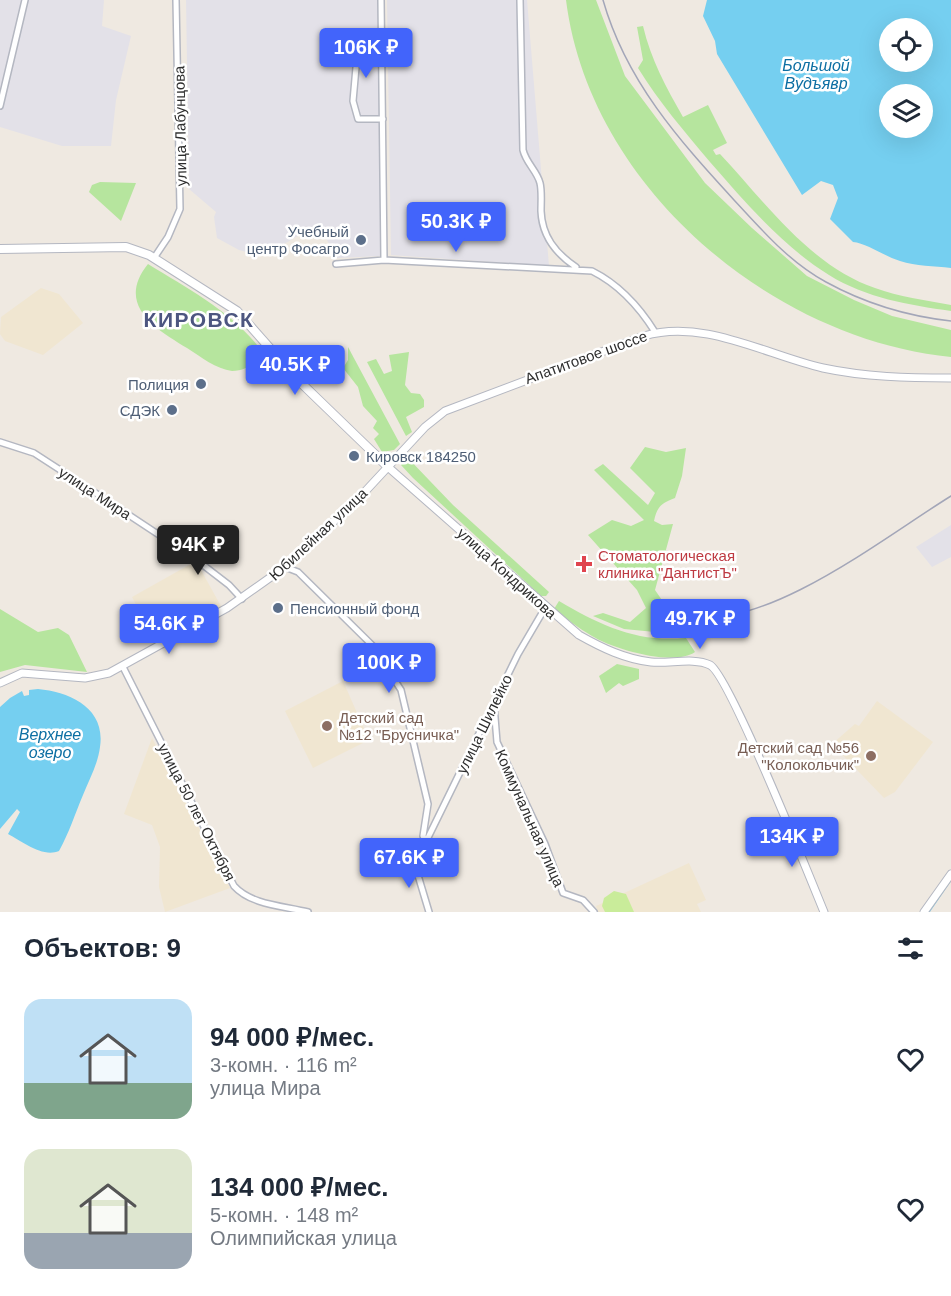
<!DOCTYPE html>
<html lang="ru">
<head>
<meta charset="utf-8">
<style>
	body { margin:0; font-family:Helvetica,sans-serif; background:#f6f6f7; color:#1f2937; height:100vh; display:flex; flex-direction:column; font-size:22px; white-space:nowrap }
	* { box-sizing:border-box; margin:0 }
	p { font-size:20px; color:#747a83 }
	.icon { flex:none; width:33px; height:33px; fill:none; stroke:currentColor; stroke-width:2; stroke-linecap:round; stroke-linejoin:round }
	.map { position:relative; height:912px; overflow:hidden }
	.sheet { display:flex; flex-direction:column; background:#fff; flex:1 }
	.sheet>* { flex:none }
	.controls { position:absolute; left:879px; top:18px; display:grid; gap:12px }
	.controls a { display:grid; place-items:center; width:54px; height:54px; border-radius:50%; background:#fff; box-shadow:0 6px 24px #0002; font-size:30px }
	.price { position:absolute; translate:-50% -51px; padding:0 14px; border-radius:6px; background:#4264fb; color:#fff; font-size:20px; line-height:39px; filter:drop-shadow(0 2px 3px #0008) }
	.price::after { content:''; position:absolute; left:50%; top:36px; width:18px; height:14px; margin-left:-9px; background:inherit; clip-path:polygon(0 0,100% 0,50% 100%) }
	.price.selected { background:#222; color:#fff }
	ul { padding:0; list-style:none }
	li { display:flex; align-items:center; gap:18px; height:150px; padding:0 24px }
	li span { display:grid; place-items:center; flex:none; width:168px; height:120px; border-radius:18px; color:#555 }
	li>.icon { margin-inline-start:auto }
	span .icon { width:72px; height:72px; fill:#fffc; stroke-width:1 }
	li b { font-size:26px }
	h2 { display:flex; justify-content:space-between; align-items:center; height:72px; padding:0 24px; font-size:26px }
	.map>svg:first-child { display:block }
	.industrial { fill:#e3e1e8 }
	.education { fill:#f0e6d1 }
	.green { fill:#b6e59e }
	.pitch { fill:#c9ec9a }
	.water { fill:#75cff0; fill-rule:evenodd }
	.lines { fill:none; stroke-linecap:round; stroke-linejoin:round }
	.stream { stroke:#75cff0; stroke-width:1.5 }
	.minor-casing { stroke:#b4b7c1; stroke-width:8 }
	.tertiary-casing { stroke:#b4b7c1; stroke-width:9 }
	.secondary-casing { stroke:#b4b7c1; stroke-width:10 }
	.minor { stroke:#fff; stroke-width:5 }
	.tertiary { stroke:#fff; stroke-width:7 }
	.secondary { stroke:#fff; stroke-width:8 }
	.rail { stroke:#a3a6b8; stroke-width:1.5 }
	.service-dot { fill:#5c6f8a; stroke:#fff; stroke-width:2 }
	.health-dot { fill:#e0444e; stroke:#fff; stroke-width:2 }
	.education-dot { fill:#8d6e63; stroke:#fff; stroke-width:2 }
	.labels { text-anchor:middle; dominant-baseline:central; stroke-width:5; stroke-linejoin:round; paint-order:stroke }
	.street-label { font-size:15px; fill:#2e2e2e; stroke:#fff }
	.service-label { font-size:15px; fill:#4e5e75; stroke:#fff; text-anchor:end }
	.health-label { font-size:15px; fill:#be3a42; stroke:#fff; text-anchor:start }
	.education-label { font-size:15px; fill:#785e54; stroke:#fff; text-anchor:start }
	.water-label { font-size:16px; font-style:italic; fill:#0d6fa3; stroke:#fff }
	.district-label { font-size:21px; font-weight:bold; letter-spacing:1.5px; fill:#4d5680; stroke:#fff }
</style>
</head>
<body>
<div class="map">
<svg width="951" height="912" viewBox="0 0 951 912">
	<rect width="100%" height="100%" fill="#efe9e1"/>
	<path class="industrial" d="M0 0H104L102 26 131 36 116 100 111 146H62L0 127Z
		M186 0H378L381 256 337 258 318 224 279 247 258 255 239 250 217 238 214 217 216 212 189 189Z
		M387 0H527L549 266 391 255Z
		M951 525V557L932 567 916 547Z"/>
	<path class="education" d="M41 288 59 294 83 323 43 355 5 341 0 334 1 317Z
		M196 561 222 608 156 642 132 597Z
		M343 681 369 740 313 768 285 711Z
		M877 701 933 742 895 792 884 798 832 744 855 724 859 726Z
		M152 738 230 888 165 912 159 887 160 847 152 825 124 814Z
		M689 863 706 900 697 904 701 912H598L596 906Z"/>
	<path class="green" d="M566 0H596L625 76 705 183 752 228 807 276 854 300 892 316 951 330V357C770 339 589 185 566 0Z
		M643 26C651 60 666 87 683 117L708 105 727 143 713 150 716 155 720 154C765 202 810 266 875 288 899 297 925 300 951 305V311C909 305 866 298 829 275 782 246 746 203 710 162 684 131 659 102 638 68L643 60 637 27Z
		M100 182 136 183 121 221 89 192 92 185Z
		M148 264C190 290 235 313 264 354 255 363 246 371 232 371 216 369 201 357 187 348 156 329 115 305 148 264Z
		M348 347 400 444 394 450 382 452 374 439 379 434 373 428 377 421 363 406 358 387 343 368 348 360Z
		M409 352 405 385 411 393 420 394 424 400V407L406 417 412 432 406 436 367 362 376 359 384 374 392 371 389 355Z
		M645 447 666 452 686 448 682 476 675 498C662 503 657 506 654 521L662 525 673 524 655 590 686 635 624 629 593 616 603 613 630 622 646 608 637 590 588 535 612 520 631 526 644 520 594 470 603 464 648 505 655 493 630 468Z
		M406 456 453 505 549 592 546 596H541L413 478 401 465Z
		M559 601C600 625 637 643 686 638L695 652C674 667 613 649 592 636 578 628 566 618 554 609Z
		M0 609 38 632 58 628 69 635 87 672 25 665 0 672Z
		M617 664 639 669V679L623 686 619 683 606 693 599 676Z"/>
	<path class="pitch" d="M614 891 626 894 634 912H605L602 906 604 898Z"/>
	<path class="water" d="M707 0H951V268C934 266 916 266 900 261 884 256 866 243 853 242L830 219 838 198 833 185 821 181 802 195 717 54 715 41 703 16ZM890 28H922V62H890ZM890 94H922V128H890Z
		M38 689C70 692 106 708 100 747 98 764 89 780 83 795 75 814 69 833 59 851 42 858 22 841 8 834L20 812 17 809 0 829V707L10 698 22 691 24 696 29 695V690Z"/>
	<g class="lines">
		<path class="stream" d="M929 912 951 880"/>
		<g class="minor-casing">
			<path id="minor" d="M381 0 384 260
				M520 0 523 150C526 163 537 171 540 183 542 191 541 202 541 211 542 236 555 253 576 267
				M359 34 353 101 358 119H383
				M0 106 25 0
				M154 258 168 237 180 209 176 0
				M336 264 384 260 592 271C618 284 640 308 655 332
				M0 442 34 453 88 488 194 558 229 585 242 599
				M285 567 298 572 372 645 401 690 428 804 423 836 426 842
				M123 667 234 886C251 905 284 906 308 912
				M494 705 497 742 545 844 563 893 583 900 594 912
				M429 912 417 872 419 856 518 654 545 608"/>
		</g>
		<g class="tertiary-casing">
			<path id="tertiary" d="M388 467 579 635C602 648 625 659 651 662 669 664 694 657 710 665 729 675 810 878 824 912
				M0 683 22 673 85 678 109 673 227 608 285 567 360 497 425 427 445 411 644 336C703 318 766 355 823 368 865 377 908 378 951 378
				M924 912 951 874"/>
		</g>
		<g class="secondary-casing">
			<path id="secondary" d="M0 249 126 247 149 255 237 311 298 380 388 467"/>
		</g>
		<use href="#minor" class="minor"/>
		<use href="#tertiary" class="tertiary"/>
		<use href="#secondary" class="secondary"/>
		<path class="rail" d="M603 0C626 81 679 140 734 200 762 230 789 262 826 282 866 304 906 316 951 321
			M693 618C774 625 883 538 951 496"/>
	</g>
	<g class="service-dot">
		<circle cx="361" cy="240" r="6"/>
		<circle cx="201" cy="384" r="6"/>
		<circle cx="172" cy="410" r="6"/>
		<circle cx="354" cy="456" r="6"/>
		<circle cx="278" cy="608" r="6"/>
	</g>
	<path class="health-dot" d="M581 555h6v6h6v6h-6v6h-6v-6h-6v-6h6z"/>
	<g class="education-dot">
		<circle cx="327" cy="726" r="6"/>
		<circle cx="871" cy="756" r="6"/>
	</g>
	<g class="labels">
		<g class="street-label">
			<text transform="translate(180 126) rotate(-91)">улица Лабунцова</text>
			<text transform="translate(586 357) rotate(-20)">Апатитовое шоссе</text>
			<text transform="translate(95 493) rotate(33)">улица Мира</text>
			<text transform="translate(318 534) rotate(-43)">Юбилейная улица</text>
			<text transform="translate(507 573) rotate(42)">улица Кондрикова</text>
			<text transform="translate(484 724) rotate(-64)">улица Шилейко</text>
			<text transform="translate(197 812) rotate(63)">улица 50 лет Октября</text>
			<text transform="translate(530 818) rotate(66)">Коммунальная улица</text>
		</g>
		<g class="service-label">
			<text x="349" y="231">Учебный<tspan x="349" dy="17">центр Фосагро</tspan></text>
			<text x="189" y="384">Полиция</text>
			<text x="160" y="410">СДЭК</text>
			<text x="366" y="456" text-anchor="start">Кировск 184250</text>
			<text x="290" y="608" text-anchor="start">Пенсионный фонд</text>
		</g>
		<g class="health-label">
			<text x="598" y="555">Стоматологическая<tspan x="598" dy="17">клиника "ДантистЪ"</tspan></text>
		</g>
		<g class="education-label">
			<text x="339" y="717">Детский сад<tspan x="339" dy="17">№12 "Брусничка"</tspan></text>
			<text x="859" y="747" text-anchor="end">Детский сад №56<tspan x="859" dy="17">"Колокольчик"</tspan></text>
		</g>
		<g class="water-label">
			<text x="816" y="65">Большой<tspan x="816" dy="18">Вудъявр</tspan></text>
			<text x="50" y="734">Верхнее<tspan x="50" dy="18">озеро</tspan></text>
		</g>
		<g class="district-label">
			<text x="199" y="319">КИРОВСК</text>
		</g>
	</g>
</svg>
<div class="controls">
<a><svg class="icon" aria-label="locate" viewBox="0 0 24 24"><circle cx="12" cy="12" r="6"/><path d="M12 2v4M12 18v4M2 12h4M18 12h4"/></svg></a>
<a><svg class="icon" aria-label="layers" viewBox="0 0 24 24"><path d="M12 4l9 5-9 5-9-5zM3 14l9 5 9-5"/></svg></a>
</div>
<b class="price" style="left:366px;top:79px">106K ₽</b>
<b class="price" style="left:456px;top:253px">50.3K ₽</b>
<b class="price" style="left:295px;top:396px">40.5K ₽</b>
<b class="price selected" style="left:198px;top:576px">94K ₽</b>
<b class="price" style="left:700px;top:650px">49.7K ₽</b>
<b class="price" style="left:169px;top:655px">54.6K ₽</b>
<b class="price" style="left:389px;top:694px">100K ₽</b>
<b class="price" style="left:792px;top:868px">134K ₽</b>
<b class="price" style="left:409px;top:889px">67.6K ₽</b>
</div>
<section class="sheet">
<h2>Объектов: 9<svg class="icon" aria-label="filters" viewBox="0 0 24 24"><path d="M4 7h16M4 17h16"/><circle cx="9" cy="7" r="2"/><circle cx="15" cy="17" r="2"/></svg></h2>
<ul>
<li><span style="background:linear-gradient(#bfe0f5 70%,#7fa58c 0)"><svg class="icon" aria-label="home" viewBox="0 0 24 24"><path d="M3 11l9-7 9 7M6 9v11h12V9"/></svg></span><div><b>94 000 ₽/мес.</b><p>3-комн. · 116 m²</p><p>улица Мира</p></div><svg class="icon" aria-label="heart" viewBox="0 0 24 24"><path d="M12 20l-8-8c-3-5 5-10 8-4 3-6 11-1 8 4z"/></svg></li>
<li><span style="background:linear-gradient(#dfe7d0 70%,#9aa5b1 0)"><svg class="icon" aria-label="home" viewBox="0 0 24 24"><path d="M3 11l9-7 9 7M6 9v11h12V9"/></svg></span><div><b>134 000 ₽/мес.</b><p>5-комн. · 148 m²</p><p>Олимпийская улица</p></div><svg class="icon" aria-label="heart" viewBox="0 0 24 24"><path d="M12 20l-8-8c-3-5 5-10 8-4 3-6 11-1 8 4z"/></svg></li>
</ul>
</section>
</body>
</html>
